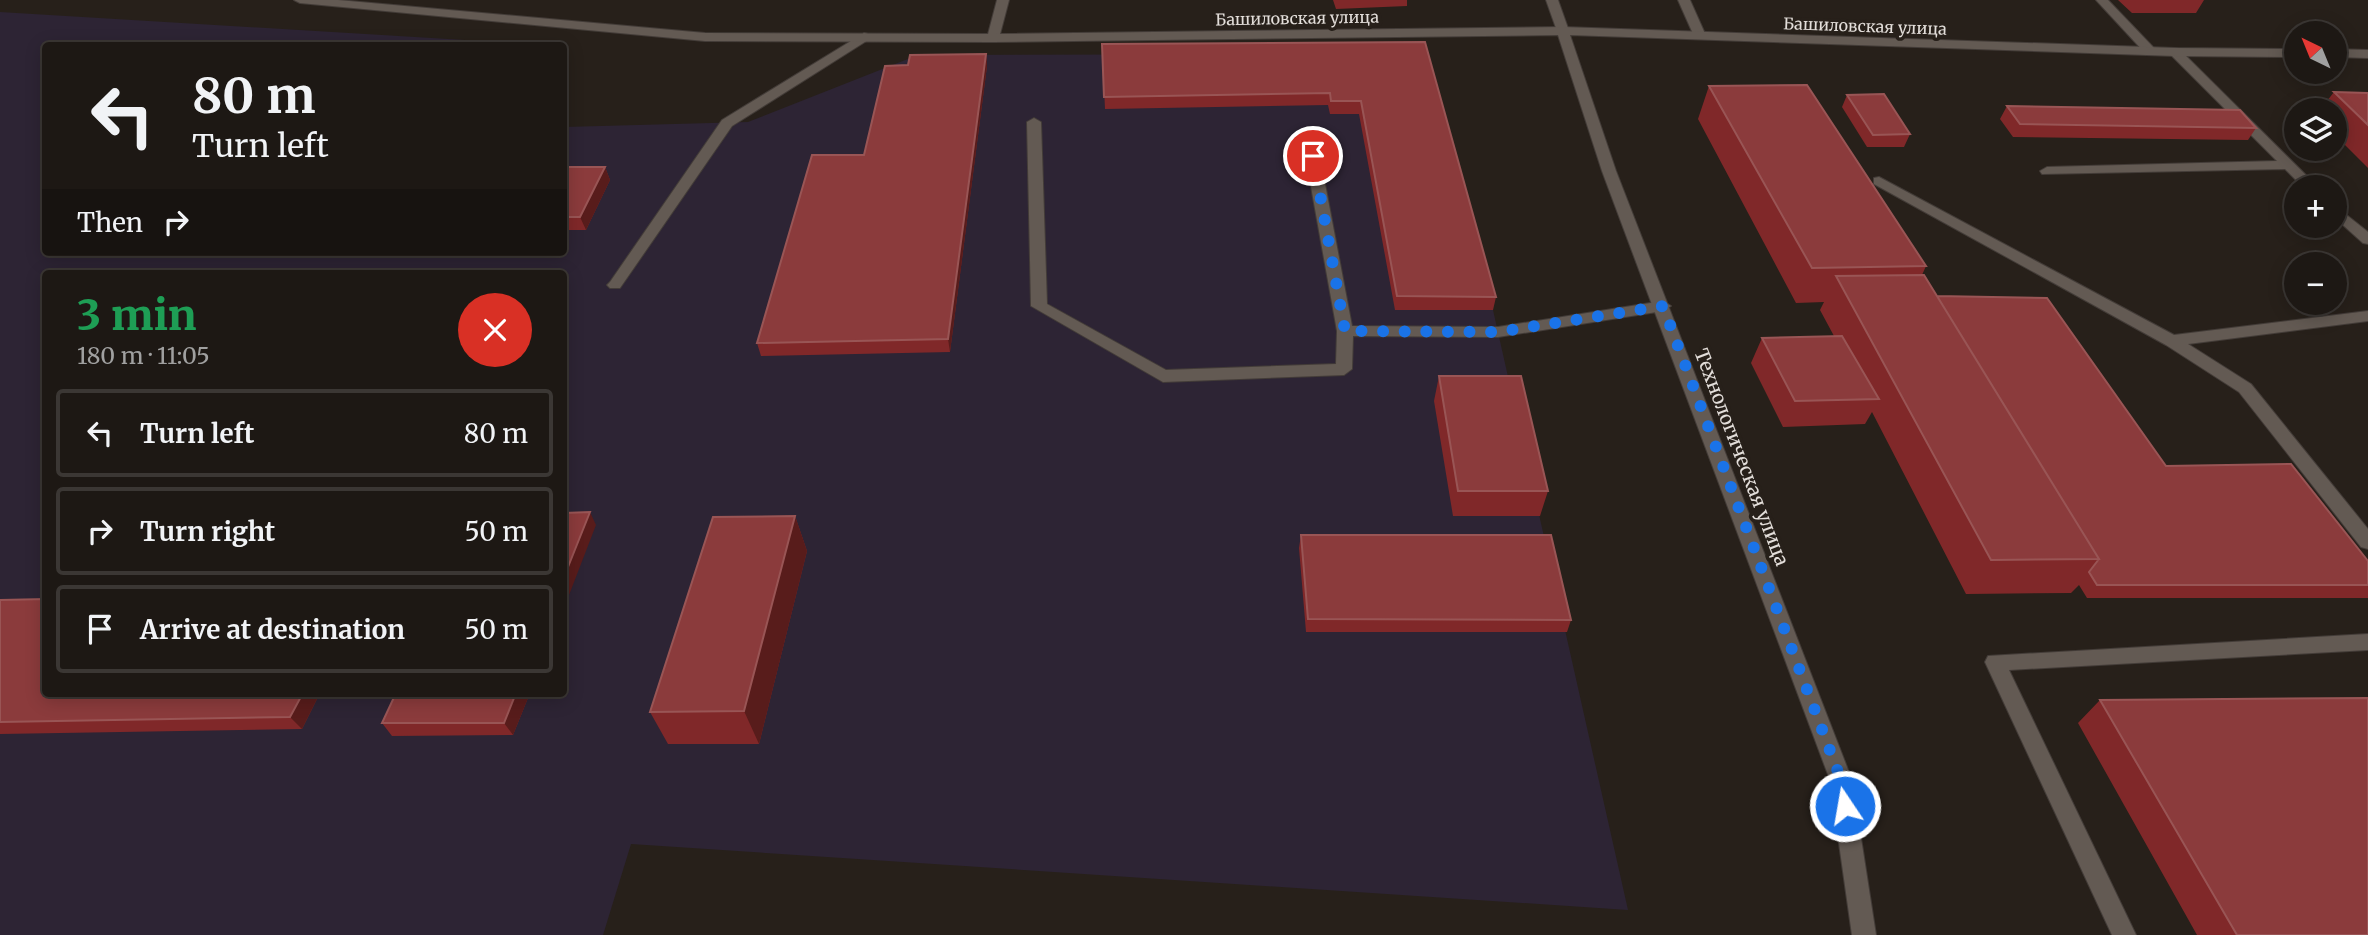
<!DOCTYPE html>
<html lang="en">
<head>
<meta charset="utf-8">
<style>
	body { margin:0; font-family:Merriweather,serif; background:#2a2522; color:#f1f3f6; height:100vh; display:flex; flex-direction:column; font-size:26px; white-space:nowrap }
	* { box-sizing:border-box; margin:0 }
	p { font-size:23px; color:#a0a0a0 }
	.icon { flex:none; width:38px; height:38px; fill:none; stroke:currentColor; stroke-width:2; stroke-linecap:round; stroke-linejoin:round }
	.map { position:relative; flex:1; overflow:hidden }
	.side { position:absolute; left:42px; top:270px; width:525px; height:427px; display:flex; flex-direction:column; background:#1d1814; border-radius:7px; box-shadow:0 4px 18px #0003,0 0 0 2px #3b3734 }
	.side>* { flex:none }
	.hud { position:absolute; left:42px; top:42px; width:525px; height:214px; border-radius:7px; box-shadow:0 4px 18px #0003,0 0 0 2px #3b3734; background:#1d1814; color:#f1f3f6; overflow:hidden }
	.needle { width:46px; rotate:317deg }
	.tools { position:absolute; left:2284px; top:21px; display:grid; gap:14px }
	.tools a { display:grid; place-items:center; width:63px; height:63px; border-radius:50%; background:#1d1814; box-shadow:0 4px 18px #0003,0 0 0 2px #3b3734; font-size:35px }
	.pin { position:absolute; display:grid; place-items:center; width:60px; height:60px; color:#fff; margin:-30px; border:4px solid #fff; border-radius:50%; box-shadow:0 2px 7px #0007 }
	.me { position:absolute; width:77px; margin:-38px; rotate:348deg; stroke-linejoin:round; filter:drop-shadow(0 0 5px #0008) }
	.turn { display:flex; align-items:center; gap:24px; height:147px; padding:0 35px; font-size:32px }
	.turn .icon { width:91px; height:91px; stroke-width:2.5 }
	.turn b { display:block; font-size:49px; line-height:60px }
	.then { display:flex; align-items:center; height:66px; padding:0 35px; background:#0003; gap:14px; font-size:26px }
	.round { display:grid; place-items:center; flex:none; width:74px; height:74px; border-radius:37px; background:#2a2522 }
	.headline { display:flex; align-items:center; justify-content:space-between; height:119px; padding:0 35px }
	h1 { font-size:42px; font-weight:800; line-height:52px; color:#1e9e55 }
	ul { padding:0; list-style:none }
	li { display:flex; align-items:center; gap:21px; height:88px; margin:0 14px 10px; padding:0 21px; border:4px solid #3b3734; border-radius:7px }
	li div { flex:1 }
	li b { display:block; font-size:26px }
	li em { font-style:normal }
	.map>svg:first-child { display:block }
	.industrial { fill:#2d2434; fill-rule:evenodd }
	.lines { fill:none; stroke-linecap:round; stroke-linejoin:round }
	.lane-casing { stroke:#433c38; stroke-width:2 }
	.street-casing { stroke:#433c38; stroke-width:2 }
	.lane { fill:#635a53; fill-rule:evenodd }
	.street { fill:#635a53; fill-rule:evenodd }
	.wall { fill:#802829 }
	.shaded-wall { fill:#581c1b }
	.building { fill:#8b3b3c; stroke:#955; stroke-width:2 }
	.route { stroke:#1a73e8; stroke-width:12; stroke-dasharray:0 21.6 }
	.labels { text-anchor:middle; stroke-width:7; stroke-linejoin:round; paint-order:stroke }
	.far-street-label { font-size:16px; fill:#e3deda; stroke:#27201a }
	.street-label { font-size:19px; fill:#e3deda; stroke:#27201a }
</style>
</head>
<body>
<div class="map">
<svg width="2368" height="935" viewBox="0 0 2368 935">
	<rect width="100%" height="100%" fill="#27201a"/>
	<path class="industrial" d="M 0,12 L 530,44 L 46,46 L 46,252 L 564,252 L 564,127 L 748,122 L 918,55 L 1423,54 L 1493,310 L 1628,910 L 631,844 L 603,935 L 0,935 ZM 46,273 L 564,273 L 564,693 L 46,693 Z"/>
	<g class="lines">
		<g class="lane-casing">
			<path id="lane" d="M 997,0 L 1009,0 L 999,38 L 993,42 L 987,38 Z
				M 1546,0 L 1558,0 L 1569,31 L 1567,34 L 1557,31 Z
				M 1678,0 L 1690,0 L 1706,36 L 1704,39 L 1694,36 Z
				M 2096,0 L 2108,0 L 2154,48 L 2154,54 L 2146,54 Z
				M 864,33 L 868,34 L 868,40 L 732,126 L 620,288 L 610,288 L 607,285 L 610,282 L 722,120 Z
				M 2175,48 L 2179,49 L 2318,187 L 2303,187 L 2285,169 L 2042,174 L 2040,171 L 2047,167 L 2277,161 L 2171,55 L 2169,52 Z
				M 1034,118 L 1041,122 L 1047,304 L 1166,370 L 1336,364 L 1337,331 L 1301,131 L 1308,127 L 1315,131 L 1352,326 L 1498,327 L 1663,301 L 1671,306 L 1663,311 L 1498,337 L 1353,336 L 1352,369 L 1344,375 L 1163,382 L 1031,306 L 1027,122 Z
				M 1879,177 L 2174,335 L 2368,311 L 2368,321 L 2188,344 L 2251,384 L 2368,529 L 2368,549 L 2361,547 L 2239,392 L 2166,345 L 1874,184 L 1874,178 Z
				M 2334,205 L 2368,232 L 2368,244 L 2363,243 L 2334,217 Z
				M 2368,634 L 2368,650 L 2009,670 L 2136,935 L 2112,935 L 1985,662 L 1988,656 Z"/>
		</g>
		<g class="street-casing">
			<path id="street" d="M 294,0 L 338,0 L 705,33 L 993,34 L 1563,27 L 2175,48 L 2296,49 L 2296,57 L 2175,56 L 1570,35 L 1616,171 L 1852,780 L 1876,935 L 1852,935 L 1830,780 L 1602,171 L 1558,35 L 993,42 L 705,41 L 300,3 Z
				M 2334,49 L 2368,50 L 2368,58 L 2334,57 Z"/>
		</g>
		<use href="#lane" class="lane"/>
		<use href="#street" class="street"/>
	</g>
	<path class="wall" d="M 1333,0 L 1407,0 L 1407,6 L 1336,9 Z
		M 2118,0 L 2204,0 L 2196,13 L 2132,13 Z
		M 1425,42 L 1496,297 L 1493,310 L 1395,310 L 1359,114 L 1330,114 L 1328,105 L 1105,109 L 1102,44 Z
		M 986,54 L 987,66 L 950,352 L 761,356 L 757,343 L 864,155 L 908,65 Z
		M 1709,86 L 1926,266 L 1922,275 L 1937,296 L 2166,466 L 2368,561 L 2368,598 L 2087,598 L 2079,585 L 2071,593 L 1966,594 L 1872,412 L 1865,424 L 1783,427 L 1751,363 L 1762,338 L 1834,336 L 1820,310 L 1824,302 L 1796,303 L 1698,119 Z
		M 2334,92 L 2368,93 L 2368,168 L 2334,134 L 2334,110 L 2320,110 Z
		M 1847,95 L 1910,134 L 1904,147 L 1867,147 L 1842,107 Z
		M 2007,106 L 2256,128 L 2248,140 L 2013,137 L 2000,119 Z
		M 564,167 L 605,167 L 610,180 L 586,230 L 564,230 Z
		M 1439,376 L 1548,491 L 1540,516 L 1453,516 L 1434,401 Z
		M 795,516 L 807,551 L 759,744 L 668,744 L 650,712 Z
		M 1301,535 L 1571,620 L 1567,632 L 1306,632 L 1299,548 Z
		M 0,600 L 320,693 L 302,729 L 0,734 Z
		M 396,693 L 530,693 L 513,735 L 392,736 L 382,723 Z
		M 2100,700 L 2368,935 L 2197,935 L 2078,723 Z"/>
	<path class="shaded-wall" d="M 986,54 L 987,66 L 950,352 L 948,339 Z
		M 605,167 L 610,180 L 586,230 L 580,217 Z
		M 590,512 L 596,525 L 564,608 L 564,577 Z
		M 795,516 L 807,551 L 759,744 L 744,711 Z
		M 303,693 L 320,693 L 302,729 L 290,717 Z
		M 516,693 L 530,693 L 513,735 L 504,723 Z"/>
	<path class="building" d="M 1425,42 L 1496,297 L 1397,296 L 1361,101 L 1331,101 L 1330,93 L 1104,97 L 1102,44 Z
		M 986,54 L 948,339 L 757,343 L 812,155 L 864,155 L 885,66 L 908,65 L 910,55 Z
		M 1807,85 L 1926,266 L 1812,268 L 1709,86 Z
		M 2334,92 L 2368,93 L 2368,125 Z
		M 1884,94 L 1910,134 L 1873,135 L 1847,95 Z
		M 2007,106 L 2240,110 L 2256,128 L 2020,124 Z
		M 564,167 L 605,167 L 580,217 L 564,217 Z
		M 1924,275 L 2099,559 L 1991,560 L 1836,276 Z
		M 1937,296 L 2047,298 L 2166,466 L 2291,464 L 2368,561 L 2368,585 L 2097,585 L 2089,572 L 2099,559 Z
		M 1842,336 L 1879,399 L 1795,401 L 1762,338 Z
		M 1439,376 L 1521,376 L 1548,491 L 1458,491 Z
		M 590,512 L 564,577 L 564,513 Z
		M 795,516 L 744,711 L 650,712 L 713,517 Z
		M 1301,535 L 1551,535 L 1571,620 L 1308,619 Z
		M 46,599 L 46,693 L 303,693 L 290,717 L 0,722 L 0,600 Z
		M 396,693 L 516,693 L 504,723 L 382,723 Z
		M 2368,698 L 2368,935 L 2237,935 L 2100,700 Z"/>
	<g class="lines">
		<path class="route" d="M 1313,156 L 1345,331 L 1498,332 L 1663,306 L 1841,780 L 1845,806"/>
	</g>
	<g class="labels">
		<g class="far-street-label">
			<text transform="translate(1297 18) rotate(-1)" y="6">Башиловская улица</text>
			<text transform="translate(1865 26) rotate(2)" y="6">Башиловская улица</text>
		</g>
		<g class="street-label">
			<text transform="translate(1742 457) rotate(69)" y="7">Технологическая улица</text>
		</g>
	</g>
</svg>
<div class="tools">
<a><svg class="needle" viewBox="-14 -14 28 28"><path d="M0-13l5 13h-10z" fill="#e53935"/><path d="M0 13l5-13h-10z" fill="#a0a0a0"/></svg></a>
<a><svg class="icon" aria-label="layers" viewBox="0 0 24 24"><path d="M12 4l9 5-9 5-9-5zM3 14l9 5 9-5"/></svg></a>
<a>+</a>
<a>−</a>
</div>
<div class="pin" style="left:1313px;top:156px;background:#d93025"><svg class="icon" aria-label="arrive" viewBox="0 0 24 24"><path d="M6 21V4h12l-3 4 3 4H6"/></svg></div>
<svg class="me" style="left:1845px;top:806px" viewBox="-20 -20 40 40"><circle r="17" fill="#1a73e8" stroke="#fff" stroke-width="3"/><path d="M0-11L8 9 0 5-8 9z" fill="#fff"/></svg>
<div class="hud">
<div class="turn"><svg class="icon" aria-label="left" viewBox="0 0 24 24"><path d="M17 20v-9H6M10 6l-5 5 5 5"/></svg><div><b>80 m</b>Turn left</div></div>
<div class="then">Then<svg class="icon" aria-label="right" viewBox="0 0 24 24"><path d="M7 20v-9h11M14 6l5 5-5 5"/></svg></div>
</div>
<section class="side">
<div class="headline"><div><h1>3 min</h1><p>180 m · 11:05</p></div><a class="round" style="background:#d93025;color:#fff"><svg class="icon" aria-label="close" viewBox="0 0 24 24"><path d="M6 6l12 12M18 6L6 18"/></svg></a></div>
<ul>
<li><svg class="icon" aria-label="left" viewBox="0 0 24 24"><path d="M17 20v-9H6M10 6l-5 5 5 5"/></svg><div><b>Turn left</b></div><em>80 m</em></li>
<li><svg class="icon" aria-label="right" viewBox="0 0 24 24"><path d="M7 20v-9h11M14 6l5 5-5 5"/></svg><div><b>Turn right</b></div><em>50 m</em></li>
<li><svg class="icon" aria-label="arrive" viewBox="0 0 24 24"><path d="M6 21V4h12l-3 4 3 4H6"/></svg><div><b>Arrive at destination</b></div><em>50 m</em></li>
</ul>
</section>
</div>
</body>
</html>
